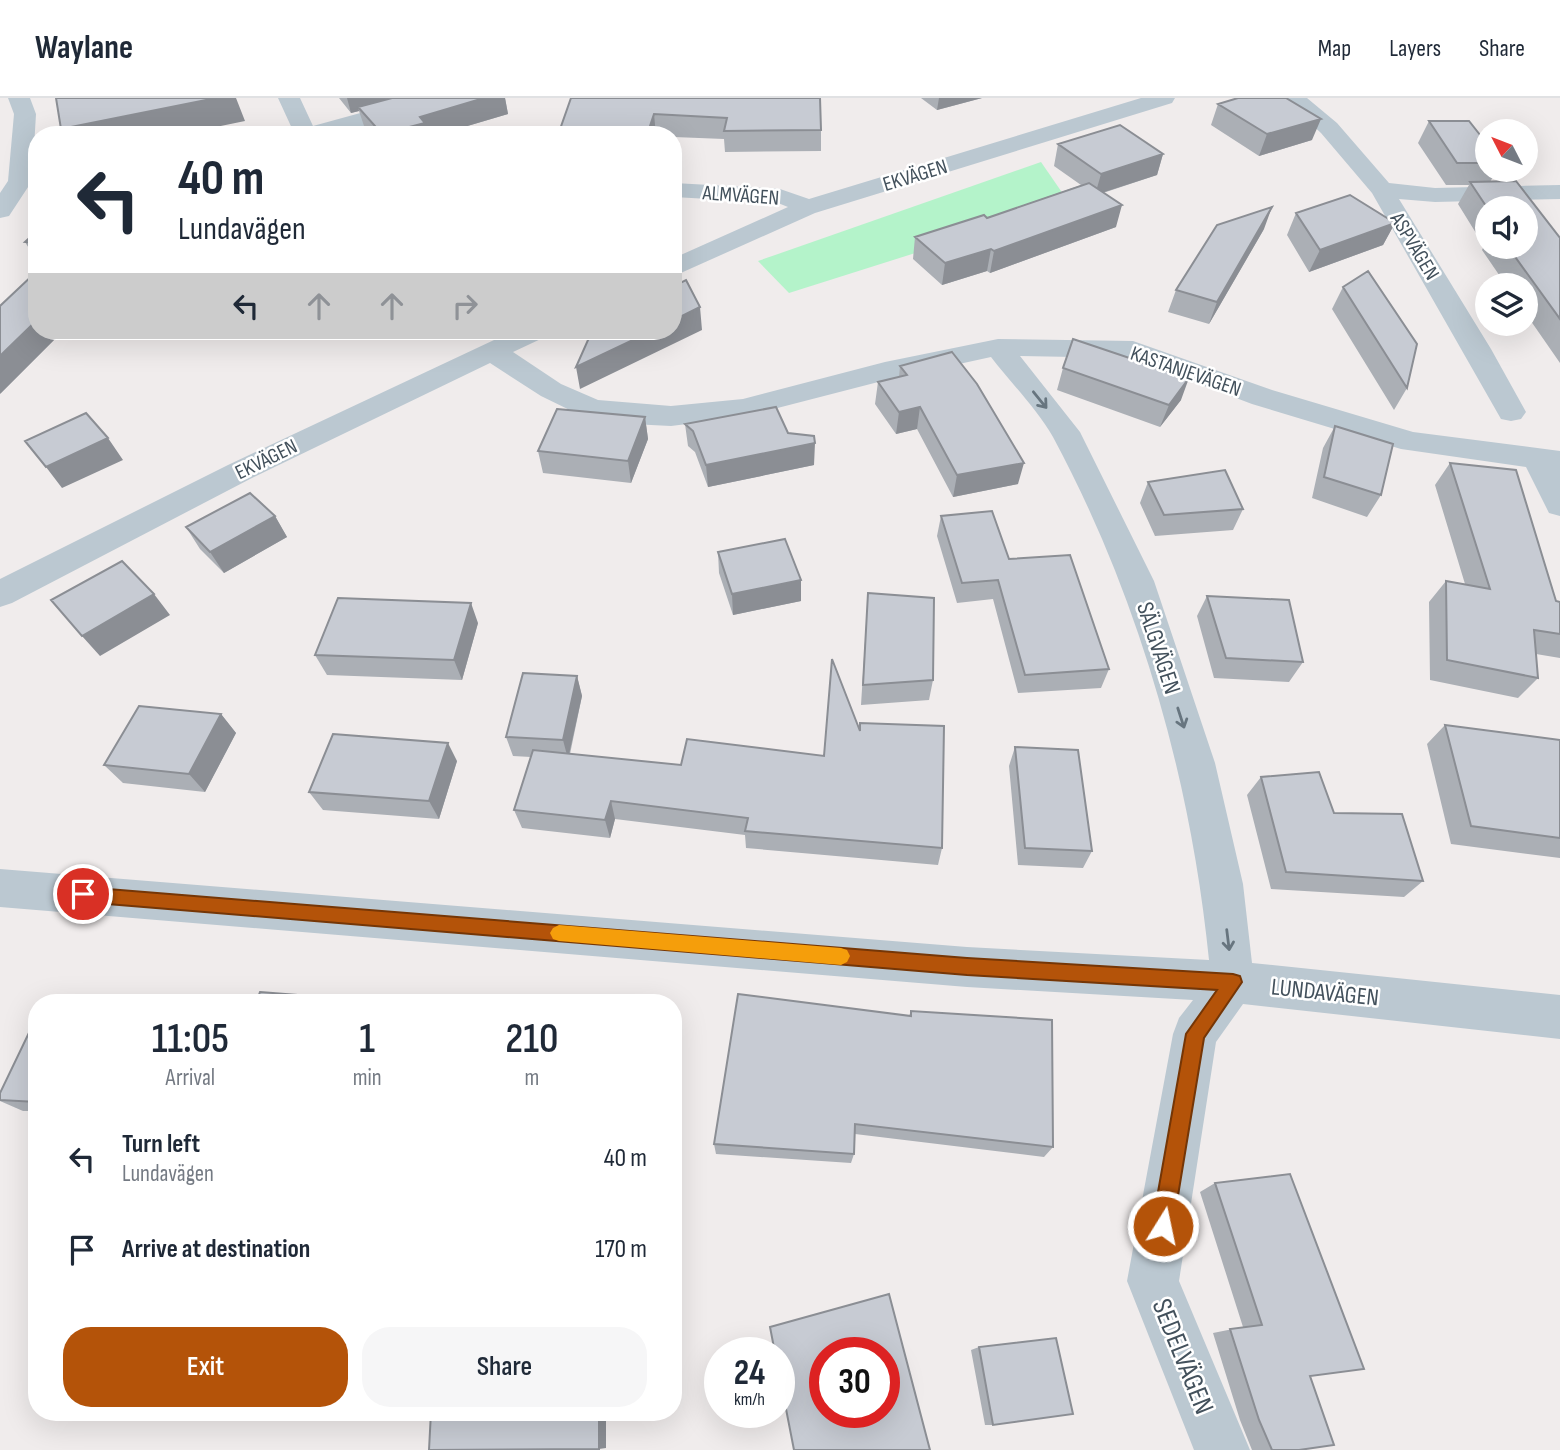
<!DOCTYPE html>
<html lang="en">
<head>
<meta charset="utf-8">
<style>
	body { margin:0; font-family:"Sofia Sans Condensed",sans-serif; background:#f6f6f7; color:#1f2937; height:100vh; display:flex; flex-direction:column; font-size:26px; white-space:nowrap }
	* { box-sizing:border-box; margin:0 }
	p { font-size:23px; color:#747a83 }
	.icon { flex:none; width:38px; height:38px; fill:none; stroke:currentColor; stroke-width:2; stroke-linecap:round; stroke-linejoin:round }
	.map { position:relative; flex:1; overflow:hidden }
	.side { position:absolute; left:28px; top:896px; width:654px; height:427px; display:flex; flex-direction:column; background:#fff; border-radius:28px; box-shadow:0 7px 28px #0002 }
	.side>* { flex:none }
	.top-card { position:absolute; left:28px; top:28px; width:654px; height:214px; border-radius:28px; box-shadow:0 7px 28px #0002; background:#fff; color:#1f2937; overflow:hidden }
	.needle { width:46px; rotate:312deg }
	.controls { position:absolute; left:1475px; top:21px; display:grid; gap:14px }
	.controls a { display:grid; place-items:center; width:63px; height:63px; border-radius:50%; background:#fff; box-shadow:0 7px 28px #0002; font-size:35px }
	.speed { position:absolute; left:704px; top:1239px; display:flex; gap:14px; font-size:35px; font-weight:700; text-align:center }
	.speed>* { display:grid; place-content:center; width:91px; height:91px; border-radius:50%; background:#fff; box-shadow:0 7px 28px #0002; line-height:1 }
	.speed small { font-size:18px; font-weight:400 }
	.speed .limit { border:10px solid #d22; background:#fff; color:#111 }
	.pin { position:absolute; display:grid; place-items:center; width:60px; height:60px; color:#fff; margin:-30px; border:4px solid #fff; border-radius:50%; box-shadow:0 2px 7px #0007 }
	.me { position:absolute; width:77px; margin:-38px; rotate:10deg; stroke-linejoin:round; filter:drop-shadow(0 0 5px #0008) }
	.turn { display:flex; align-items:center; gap:24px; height:147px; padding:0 35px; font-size:32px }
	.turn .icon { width:91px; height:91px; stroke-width:2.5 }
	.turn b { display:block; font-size:49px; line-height:60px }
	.lanes { display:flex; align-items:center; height:66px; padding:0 35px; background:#0003; justify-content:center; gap:35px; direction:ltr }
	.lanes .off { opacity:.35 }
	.eta { display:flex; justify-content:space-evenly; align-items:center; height:119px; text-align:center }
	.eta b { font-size:42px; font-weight:600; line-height:49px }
	.cta { display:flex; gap:14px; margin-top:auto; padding:14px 35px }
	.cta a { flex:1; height:80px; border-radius:28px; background:#b45309; color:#fff; font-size:28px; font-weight:600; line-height:80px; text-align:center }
	.cta a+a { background:#f6f6f7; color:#1f2937 }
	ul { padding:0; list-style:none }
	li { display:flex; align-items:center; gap:21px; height:91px; padding:0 35px }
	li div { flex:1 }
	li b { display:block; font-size:26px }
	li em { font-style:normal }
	header { display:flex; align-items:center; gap:42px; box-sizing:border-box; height:98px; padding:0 35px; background:#fff; border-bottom:2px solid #e0e1e3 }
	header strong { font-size:33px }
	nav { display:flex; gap:38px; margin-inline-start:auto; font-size:24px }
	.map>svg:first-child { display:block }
	.green { fill:#b4f3ca }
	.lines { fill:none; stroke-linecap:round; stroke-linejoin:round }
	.minor { fill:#bbc8d1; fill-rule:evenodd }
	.wall { fill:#abafb5; fill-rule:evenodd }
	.shaded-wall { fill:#8b8e94 }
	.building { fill:#c7cbd3; stroke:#8b8e94; stroke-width:2; fill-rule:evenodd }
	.oneway { stroke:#67757f }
	.route { fill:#b45309; stroke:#753606; stroke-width:2 }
	.slow { fill:#f59e0b }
	.labels { text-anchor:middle; stroke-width:5; stroke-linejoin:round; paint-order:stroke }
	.far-street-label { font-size:21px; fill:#43515c; stroke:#fff }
	.street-label { font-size:24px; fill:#43515c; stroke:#fff }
	.near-street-label { font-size:28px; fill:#43515c; stroke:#fff }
</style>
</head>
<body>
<header>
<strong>Waylane</strong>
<nav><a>Map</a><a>Layers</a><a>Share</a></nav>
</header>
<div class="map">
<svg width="1560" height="1352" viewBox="0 0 1560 1352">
	<rect width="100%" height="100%" fill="#f0ecec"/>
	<path class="green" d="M 1041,64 L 1070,106 L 789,195 L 758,163 Z"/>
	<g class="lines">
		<path class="minor" d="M 8,0 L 30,0 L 36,16 L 32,83 L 9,118 L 0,120 L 0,95 L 8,83 L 14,16 Z
			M 278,0 L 300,0 L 313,28 L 415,0 L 450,0 L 447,5 L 332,37 L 295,37 Z
			M 1141,0 L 1175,0 L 1172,5 L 815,115 L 674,178 L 674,160 L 788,109 L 778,105 L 674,99 L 674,85 L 780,91 L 809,101 Z
			M 1283,0 L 1307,0 L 1337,25 L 1389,85 L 1435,90 L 1560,87 L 1560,101 L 1435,104 L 1399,101 L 1491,251 L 1526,314 L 1521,321 L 1511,323 L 1501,321 L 1372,95 L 1321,35 Z
			M 513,233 L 549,233 L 545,239 L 513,254 L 561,286 L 598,302 L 671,308 L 743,301 L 885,264 L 998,241 L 1133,243 L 1272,292 L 1413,334 L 1560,353 L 1560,418 L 1549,415 L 1526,369 L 1401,351 L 1252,306 L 1130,260 L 1020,258 L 1080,334 L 1154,483 L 1215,665 L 1243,786 L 1252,865 L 1560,897 L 1560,941 L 1243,906 L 1216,944 L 1179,1183 L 1250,1352 L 1194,1352 L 1127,1183 L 1173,936 L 1179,920 L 1193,902 L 967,889 L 0,809 L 0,771 L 967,849 L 1209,862 C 1191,682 1139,499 1053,339 C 1037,311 1011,285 991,259 L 886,282 L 743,319 L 671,328 L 631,326 L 582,318 L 541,298 L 490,265 L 250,381 L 12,505 L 0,509 L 0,481 L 228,367 Z"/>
	</g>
	<path class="wall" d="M 339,0 L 505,0 L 508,16 L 437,37 L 370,37 L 365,31 L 359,13 L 351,15 Z
		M 571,0 L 821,32 L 821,53 L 725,54 L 724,41 L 674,39 L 674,37 L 558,37 Z
		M 921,0 L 982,0 L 937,12 Z
		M 1218,6 L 1312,42 L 1259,58 L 1211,27 Z
		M 1429,23 L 1488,47 L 1488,72 L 1497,72 L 1490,84 L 1560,140 L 1560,265 L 1526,216 L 1526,187 L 1506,187 L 1482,152 L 1484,148 L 1458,106 L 1469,87 L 1446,87 L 1418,45 ZM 1488,110 L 1526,149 L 1488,149 Z
		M 1058,46 L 1163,56 L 1157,77 L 1103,95 L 1116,129 L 990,175 L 987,173 L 942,187 L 913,161 L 915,139 L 987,120 L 1081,87 L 1054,68 Z
		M 1296,115 L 1395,125 L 1383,147 L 1309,174 L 1287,137 Z
		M 1264,131 L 1209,226 L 1168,214 L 1176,192 Z
		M 37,133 L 37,163 L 25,144 Z
		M 1343,189 L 1407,290 L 1394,312 L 1332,211 Z
		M 37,233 L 67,233 L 58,242 L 54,242 L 0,296 Z
		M 900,268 L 1018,386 L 953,399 L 917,331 L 896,336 L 875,306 L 878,284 L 899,279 Z
		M 1063,270 L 1181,302 L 1160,329 L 1057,292 Z
		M 645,319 L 648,341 L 631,385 L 543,375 L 538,353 Z
		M 685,326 L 788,335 L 814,367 L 708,389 L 695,354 L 688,348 Z
		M 1335,328 L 1381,397 L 1367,419 L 1312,400 L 1323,350 Z
		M 1450,365 L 1556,503 L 1560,504 L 1560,560 L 1536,556 L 1538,580 L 1518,600 L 1430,582 L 1429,504 L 1446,483 L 1465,486 L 1435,387 Z
		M 1148,384 L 1243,411 L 1233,432 L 1155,438 L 1140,405 Z
		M 275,418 L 287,439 L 224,475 L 200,451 L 186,429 Z
		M 941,418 L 1009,461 L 1109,571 L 1101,590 L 1018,595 L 993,501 L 957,505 L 937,438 Z
		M 718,454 L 801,503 L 733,517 L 719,475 Z
		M 868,495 L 933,582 L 929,602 L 861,607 Z
		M 1207,498 L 1303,564 L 1289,584 L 1214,580 L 1197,518 Z
		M 478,525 L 462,582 L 327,577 L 315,557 Z
		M 577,578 L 582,598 L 570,656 L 681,667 L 824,658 L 860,632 L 942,750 L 938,767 L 746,750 L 745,737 L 615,721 L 610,740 L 522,730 L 514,712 L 531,659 L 513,658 L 506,639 Z
		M 221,616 L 236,635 L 205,694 L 123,685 L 104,667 Z
		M 1445,627 L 1560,642 L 1560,760 L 1451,746 L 1427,646 Z
		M 1015,649 L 1092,753 L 1083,770 L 1018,767 L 1009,668 Z
		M 457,663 L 439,721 L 323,712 L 309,694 Z
		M 1261,679 L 1423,783 L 1404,799 L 1271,791 L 1247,697 Z
		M 911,913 L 1053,1049 L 1044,1059 L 855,1036 L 854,1056 L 851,1065 L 716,1056 L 714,1046 L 909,918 Z
		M 37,918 L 37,1013 L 23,1013 L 0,1003 L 0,995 Z
		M 1215,1085 L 1310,1278 L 1299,1352 L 1252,1352 L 1240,1322 L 1213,1235 L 1243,1229 L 1200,1094 Z
		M 979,1249 L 993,1327 L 985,1327 L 971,1252 Z"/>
	<path class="shaded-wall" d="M 216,0 L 236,0 L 245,23 L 177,37 L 64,37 L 61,31 Z
		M 347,0 L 405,0 L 358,9 L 359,13 L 351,15 Z
		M 484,0 L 505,0 L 508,16 L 437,37 L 382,36 L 420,19 Z
		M 939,0 L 982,0 L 937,12 Z
		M 654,16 L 656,37 L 647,37 Z
		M 1321,21 L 1312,42 L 1259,58 L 1267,36 Z
		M 1163,56 L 1157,77 L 1095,97 L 1101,76 Z
		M 1122,107 L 1116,129 L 990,175 L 994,153 Z
		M 1272,109 L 1264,131 L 1209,226 L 1217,204 Z
		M 1395,125 L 1383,147 L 1309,174 L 1320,152 Z
		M 991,151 L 987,173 L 942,187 L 945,165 Z
		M 700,209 L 702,232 L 580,291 L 576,269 L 652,233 L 674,233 L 674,222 Z
		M 37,222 L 37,233 L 48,233 L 54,242 L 0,296 L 0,258 Z
		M 52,233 L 67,233 L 58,242 Z
		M 1189,280 L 1181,302 L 1160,329 L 1169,307 Z
		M 920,309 L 917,331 L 896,336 L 899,314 Z
		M 645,319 L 648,341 L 631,385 L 628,363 Z
		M 108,340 L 123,362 L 62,390 L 46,369 Z
		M 815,345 L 814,367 L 708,389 L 706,367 Z
		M 1024,365 L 1018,386 L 953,399 L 957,377 Z
		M 275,418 L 287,439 L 224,475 L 210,454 Z
		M 801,482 L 801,503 L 733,517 L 732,496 Z
		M 154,496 L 170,517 L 100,558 L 82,538 Z
		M 471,505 L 478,525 L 462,582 L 454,562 Z
		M 577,578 L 582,598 L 568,661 L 563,642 Z
		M 221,616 L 236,635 L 205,694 L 189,676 Z
		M 448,645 L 457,663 L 439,721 L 429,703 Z
		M 611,703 L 615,721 L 610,740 L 605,722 Z
		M 599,1314 L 606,1314 L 606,1350 L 599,1351 Z"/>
	<path class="building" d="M 56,0 L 216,0 L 61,31 Z
		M 392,0 L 484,0 L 420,19 L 425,25 L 382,36 L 358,9 Z
		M 571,0 L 820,0 L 821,32 L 724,33 L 727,20 L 654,16 L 647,37 L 558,37 Z
		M 1238,0 L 1286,0 L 1321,21 L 1267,36 L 1218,6 Z
		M 1429,23 L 1469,23 L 1488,47 L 1488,65 L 1457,65 Z
		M 1120,27 L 1163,56 L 1101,76 L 1058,46 Z
		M 1516,83 L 1560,140 L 1560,221 L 1508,149 L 1526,149 L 1526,110 L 1488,111 L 1470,84 Z
		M 1089,85 L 1122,107 L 994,153 L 991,151 L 945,165 L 915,139 L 984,117 L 987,120 Z
		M 1350,97 L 1395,125 L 1320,152 L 1296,115 Z
		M 1272,109 L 1217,204 L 1176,192 L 1217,127 Z
		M 37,133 L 37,145 L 25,144 Z
		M 37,173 L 37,222 L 0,258 L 0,208 Z
		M 1368,173 L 1417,246 L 1407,290 L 1343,189 Z
		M 686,182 L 700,209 L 674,222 L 674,188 Z
		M 592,233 L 652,233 L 576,269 Z
		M 1073,241 L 1189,280 L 1169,307 L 1063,270 Z
		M 952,254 L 977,286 L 1024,365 L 957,377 L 920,309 L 899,314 L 878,284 L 907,277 L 900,268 Z
		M 776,309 L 788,335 L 814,338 L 815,345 L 706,367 L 693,333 L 685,326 Z
		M 557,311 L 645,319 L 628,363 L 538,353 Z
		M 86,315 L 108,340 L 46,369 L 25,343 Z
		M 1335,328 L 1393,346 L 1381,397 L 1324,379 Z
		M 1450,365 L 1516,372 L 1556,503 L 1560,504 L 1560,536 L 1534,532 L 1538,580 L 1447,562 L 1446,483 L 1490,491 Z
		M 1225,372 L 1243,411 L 1164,417 L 1148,384 Z
		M 250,395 L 275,418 L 210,454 L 186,429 Z
		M 992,413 L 1009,461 L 1070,457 L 1109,571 L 1025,577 L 998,482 L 962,485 L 941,418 Z
		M 785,441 L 801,482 L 732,496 L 718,454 Z
		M 122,463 L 154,496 L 82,538 L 51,502 Z
		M 868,495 L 934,500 L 933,582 L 863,587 Z
		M 1207,498 L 1289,502 L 1303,564 L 1226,560 Z
		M 338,500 L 471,505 L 454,562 L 315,557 Z
		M 832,561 L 860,633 L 860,625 L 944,628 L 942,750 L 745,733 L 748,720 L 611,703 L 605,722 L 514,712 L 533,652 L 681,667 L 687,641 L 824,658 Z
		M 523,575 L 577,578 L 563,642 L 506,639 Z
		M 139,608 L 221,616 L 189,676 L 104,667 Z
		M 1445,627 L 1560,642 L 1560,740 L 1471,728 Z
		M 333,636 L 448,645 L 429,703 L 309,694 Z
		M 1015,649 L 1078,652 L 1092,753 L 1025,750 Z
		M 1319,674 L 1334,715 L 1402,716 L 1423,783 L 1286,774 L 1261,679 Z
		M 260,894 L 399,905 L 256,905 Z
		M 738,896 L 911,918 L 911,913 L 1052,922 L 1053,1049 L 855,1026 L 854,1056 L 714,1046 Z
		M 37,918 L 37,1004 L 0,1002 L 0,995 Z
		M 1290,1076 L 1364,1271 L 1310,1278 L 1334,1347 L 1299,1352 L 1272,1352 L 1259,1322 L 1230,1231 L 1262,1227 L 1215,1085 Z
		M 889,1196 L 930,1352 L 794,1352 L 779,1275 L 779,1255 L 775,1255 L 770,1229 ZM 824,1255 L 884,1255 L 884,1314 L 824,1314 Z
		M 1056,1240 L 1073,1316 L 993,1327 L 979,1249 Z
		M 431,1314 L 599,1314 L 599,1351 L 429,1352 Z"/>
	<defs><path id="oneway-shaft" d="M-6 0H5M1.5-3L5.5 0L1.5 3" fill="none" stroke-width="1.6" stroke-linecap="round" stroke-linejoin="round" transform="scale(1.75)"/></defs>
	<g class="oneway">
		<use href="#oneway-shaft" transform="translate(1040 302) rotate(51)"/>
		<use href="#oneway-shaft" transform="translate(1181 620) rotate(72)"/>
		<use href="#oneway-shaft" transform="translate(1228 842) rotate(83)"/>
	</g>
	<path class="route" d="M 83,789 L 967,860 L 1233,876 L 1240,878 L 1242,884 L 1204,940 L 1173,1128 L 1170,1135 L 1163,1138 L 1155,1135 L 1152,1128 L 1186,936 L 1217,892 L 967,877 L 83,804 L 77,802 L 74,796 L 77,791 Z"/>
	<path class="slow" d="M 559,827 L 841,850 L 847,852 L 850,858 L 847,864 L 841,867 L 559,843 L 553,841 L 550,835 L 553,830 Z"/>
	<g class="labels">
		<g class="far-street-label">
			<text transform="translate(915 77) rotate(-17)" y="7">EKVÄGEN</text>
			<text transform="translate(741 97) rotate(4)" y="7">ALMVÄGEN</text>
			<text transform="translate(1415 148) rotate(59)" y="7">ASPVÄGEN</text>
			<text transform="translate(1186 273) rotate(19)" y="7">KASTANJEVÄGEN</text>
			<text transform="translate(266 361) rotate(-26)" y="7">EKVÄGEN</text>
		</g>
		<g class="street-label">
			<text transform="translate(1159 550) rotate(72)" y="8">SÄLGVÄGEN</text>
			<text transform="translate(1325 894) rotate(6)" y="8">LUNDAVÄGEN</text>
		</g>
		<g class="near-street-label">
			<text transform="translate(1184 1258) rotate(68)" y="10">SEDELVÄGEN</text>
		</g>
	</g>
</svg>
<div class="controls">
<a><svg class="needle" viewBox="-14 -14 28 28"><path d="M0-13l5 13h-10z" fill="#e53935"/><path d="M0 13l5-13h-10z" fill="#747a83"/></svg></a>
<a><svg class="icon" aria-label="sound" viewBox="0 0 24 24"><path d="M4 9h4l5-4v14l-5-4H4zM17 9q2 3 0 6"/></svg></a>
<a><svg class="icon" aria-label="layers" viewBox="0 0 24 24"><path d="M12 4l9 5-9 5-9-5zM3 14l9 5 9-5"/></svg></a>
</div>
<div class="speed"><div>24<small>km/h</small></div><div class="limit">30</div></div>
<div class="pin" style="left:83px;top:796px;background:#d93025"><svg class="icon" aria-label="arrive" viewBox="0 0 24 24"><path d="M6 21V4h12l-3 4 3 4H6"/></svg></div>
<svg class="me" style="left:1163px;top:1128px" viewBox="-20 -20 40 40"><circle r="17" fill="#b45309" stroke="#fff" stroke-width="3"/><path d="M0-11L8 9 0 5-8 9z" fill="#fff"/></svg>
<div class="top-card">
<div class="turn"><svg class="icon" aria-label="left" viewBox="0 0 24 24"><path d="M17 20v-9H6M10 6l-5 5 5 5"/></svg><div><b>40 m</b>Lundavägen</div></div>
<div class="lanes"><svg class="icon" aria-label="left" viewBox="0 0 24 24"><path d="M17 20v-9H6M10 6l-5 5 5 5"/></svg><svg class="icon off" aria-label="ahead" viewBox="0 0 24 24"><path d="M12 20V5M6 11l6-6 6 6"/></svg><svg class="icon off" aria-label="ahead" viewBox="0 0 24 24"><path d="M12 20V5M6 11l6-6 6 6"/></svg><svg class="icon off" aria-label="right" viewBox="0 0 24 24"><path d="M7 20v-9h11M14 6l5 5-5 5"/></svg></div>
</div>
<section class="side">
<div class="eta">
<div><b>11:05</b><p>Arrival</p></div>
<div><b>1</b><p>min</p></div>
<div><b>210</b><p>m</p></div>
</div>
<ul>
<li><svg class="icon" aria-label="left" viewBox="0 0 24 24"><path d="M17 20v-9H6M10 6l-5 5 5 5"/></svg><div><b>Turn left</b><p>Lundavägen</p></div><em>40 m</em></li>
<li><svg class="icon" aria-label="arrive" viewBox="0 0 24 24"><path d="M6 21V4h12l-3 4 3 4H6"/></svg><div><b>Arrive at destination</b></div><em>170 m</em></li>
</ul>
<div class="cta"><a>Exit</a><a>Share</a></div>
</section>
</div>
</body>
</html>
